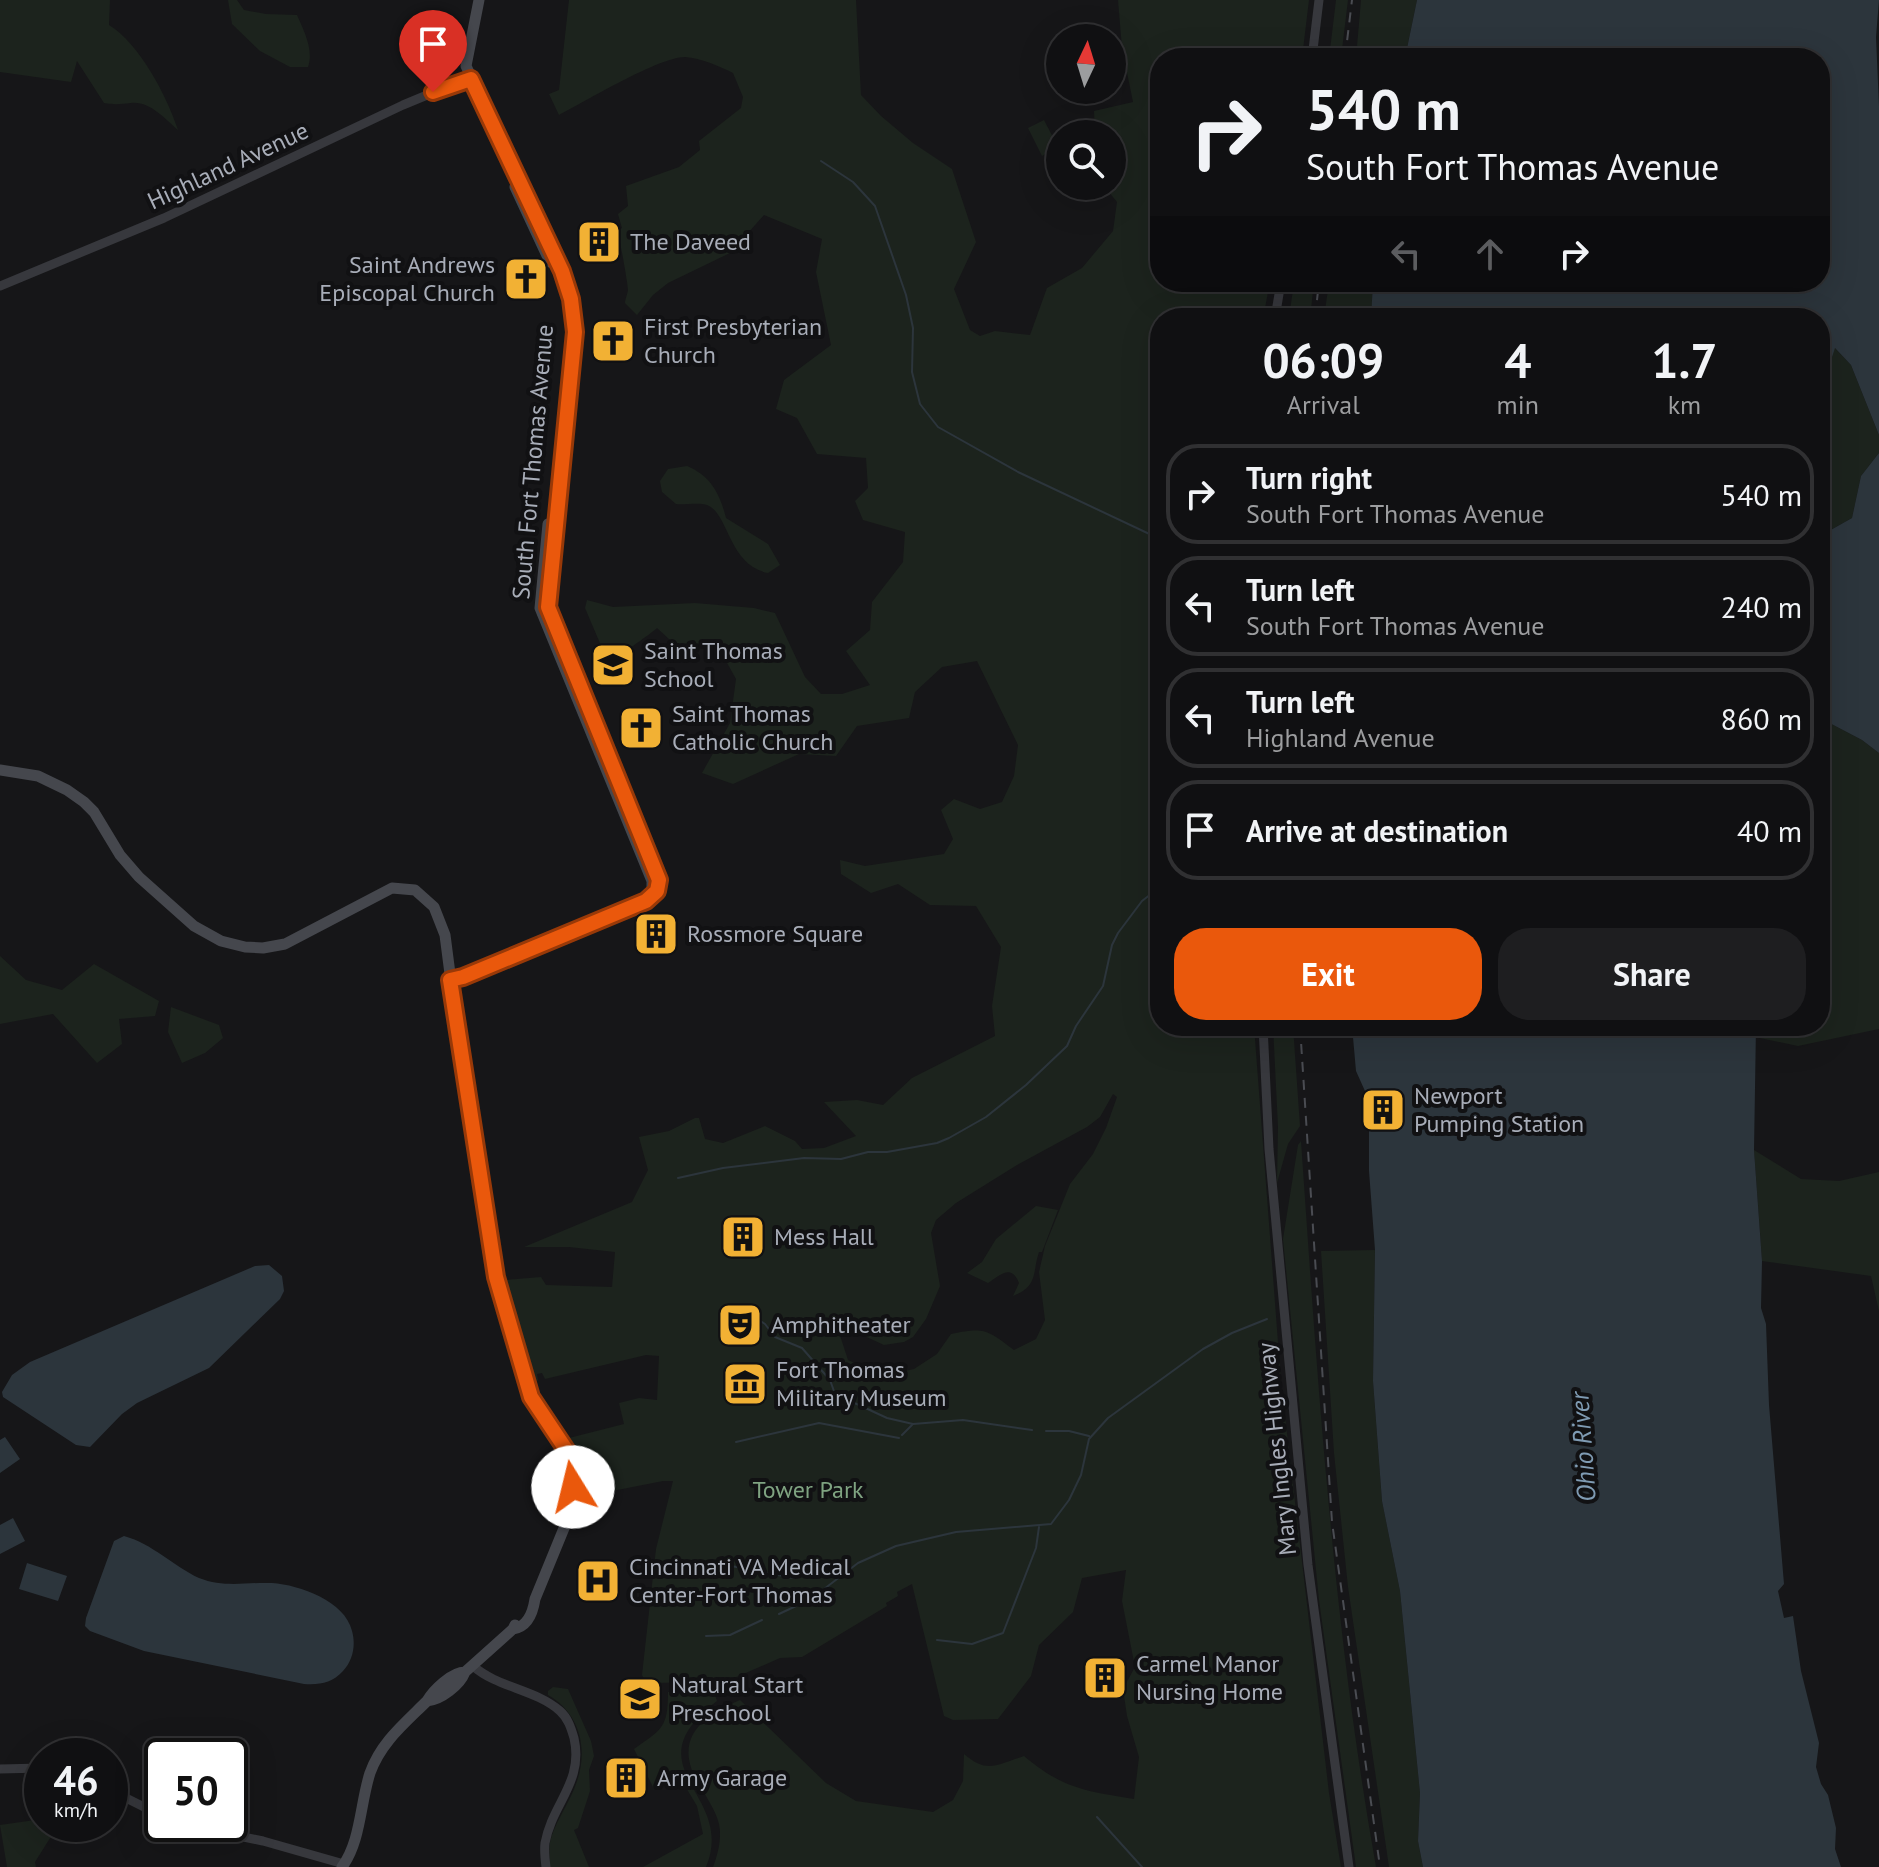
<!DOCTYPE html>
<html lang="en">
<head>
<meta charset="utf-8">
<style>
	body { margin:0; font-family:"PT Sans",sans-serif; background:#1e1e20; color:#f1f3f6; height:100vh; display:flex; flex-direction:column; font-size:30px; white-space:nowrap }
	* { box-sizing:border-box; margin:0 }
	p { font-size:26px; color:#9c9d9f }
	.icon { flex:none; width:44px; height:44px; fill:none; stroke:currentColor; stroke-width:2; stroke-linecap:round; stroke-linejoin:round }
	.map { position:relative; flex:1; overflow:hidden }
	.drawer { position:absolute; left:1150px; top:308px; width:680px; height:728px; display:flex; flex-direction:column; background:#101012; border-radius:32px; box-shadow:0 8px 32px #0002,0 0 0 2px #303032 }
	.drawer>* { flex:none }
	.banner { position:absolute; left:1150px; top:48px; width:680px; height:244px; border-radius:32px; box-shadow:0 8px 32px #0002,0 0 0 2px #303032; background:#101012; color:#f1f3f6; overflow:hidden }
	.needle { width:52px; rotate:4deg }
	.buttons { position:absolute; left:1046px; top:24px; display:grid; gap:16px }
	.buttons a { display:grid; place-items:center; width:80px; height:80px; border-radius:50%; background:#101012; box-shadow:0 8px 32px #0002,0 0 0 2px #303032; font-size:40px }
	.speed { position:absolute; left:24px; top:1738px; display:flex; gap:16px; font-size:40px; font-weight:700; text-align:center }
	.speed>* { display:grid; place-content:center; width:104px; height:104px; border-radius:50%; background:#101012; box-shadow:0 8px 32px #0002,0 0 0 2px #303032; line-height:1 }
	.speed small { font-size:20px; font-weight:400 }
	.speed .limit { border:4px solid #111; border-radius:12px; background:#fff; color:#111 }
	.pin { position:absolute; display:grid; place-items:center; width:68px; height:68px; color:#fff; margin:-82px -34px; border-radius:50% 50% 50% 0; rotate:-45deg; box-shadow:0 0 8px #0007 }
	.pin .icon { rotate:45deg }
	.me { position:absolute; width:88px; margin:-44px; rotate:351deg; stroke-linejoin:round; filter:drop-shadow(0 0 6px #0008) }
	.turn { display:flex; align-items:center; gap:28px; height:168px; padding:0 24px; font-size:36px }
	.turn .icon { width:104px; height:104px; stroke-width:2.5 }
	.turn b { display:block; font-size:56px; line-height:68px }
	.lanes { display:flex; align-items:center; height:76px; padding:0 24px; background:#0003; justify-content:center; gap:40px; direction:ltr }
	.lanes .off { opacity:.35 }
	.eta { display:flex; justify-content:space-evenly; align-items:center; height:136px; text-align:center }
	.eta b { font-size:48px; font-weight:800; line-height:56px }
	.button { display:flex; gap:16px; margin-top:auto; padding:16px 24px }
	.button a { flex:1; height:92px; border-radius:32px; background:#ea580c; color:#fff; font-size:32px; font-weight:800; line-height:92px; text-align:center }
	.button a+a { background:#1e1e20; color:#f1f3f6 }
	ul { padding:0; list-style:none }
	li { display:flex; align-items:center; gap:24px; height:100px; margin:0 16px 12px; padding:0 8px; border:4px solid #303032; border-radius:32px }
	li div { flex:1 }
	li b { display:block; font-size:30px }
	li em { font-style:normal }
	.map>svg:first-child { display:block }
	.green { fill:#1c231d; fill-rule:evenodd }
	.water { fill:#2c353c }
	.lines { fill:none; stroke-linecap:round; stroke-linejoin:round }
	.stream { stroke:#2c353c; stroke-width:2 }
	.tertiary { stroke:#37383d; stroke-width:9 }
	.secondary { stroke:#45474d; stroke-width:11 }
	.rail { stroke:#4a4c52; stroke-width:2; stroke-dasharray:10 8; stroke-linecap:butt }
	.route-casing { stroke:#983908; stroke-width:20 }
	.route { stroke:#ea580c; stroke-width:14 }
	.labels { text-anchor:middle; stroke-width:8; stroke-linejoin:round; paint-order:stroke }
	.street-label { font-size:24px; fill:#a8adb8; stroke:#111113 }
	.poi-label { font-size:24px; fill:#a8adb8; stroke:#111113; text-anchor:start }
	.park-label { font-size:24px; fill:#7fa381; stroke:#111113 }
	.water-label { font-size:26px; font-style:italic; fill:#7f9bb3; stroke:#111113 }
</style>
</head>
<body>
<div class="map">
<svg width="1879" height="1867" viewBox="0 0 1879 1867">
	<rect width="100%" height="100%" fill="#161618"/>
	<path class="green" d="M 0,0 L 110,0 L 109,25 C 139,43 167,96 178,130 C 165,119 150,101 131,103 C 121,104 115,105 104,103 L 77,61 L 71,82 L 0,72 Z
		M 228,0 L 237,0 L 244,10 L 266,14 L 297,15 C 304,31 314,50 308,67 L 290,67 L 260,51 L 232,24 Z
		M 569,0 L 856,0 L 861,95 L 881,116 L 913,143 L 952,169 L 976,242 L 954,289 L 970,330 L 980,336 L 995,331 L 1030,335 L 1047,288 L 1082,268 L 1113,231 L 1117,202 L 1104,186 L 1112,186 L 1112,134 L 1095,134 L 1094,111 L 1133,102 L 1122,48 L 1118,0 L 1309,0 L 1302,58 L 1160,58 L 1160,282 L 1270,282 L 1263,318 L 1160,318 L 1160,399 L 1149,413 L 1160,446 L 1160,1026 L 1254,1026 L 1281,1382 L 1329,1793 L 1341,1867 L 713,1867 C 718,1854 722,1838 719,1824 C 715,1808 704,1794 696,1779 C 674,1737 704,1715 740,1700 L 826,1783 L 856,1801 L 933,1812 L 953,1800 L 963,1781 L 964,1754 C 987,1774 997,1765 1024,1756 C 1063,1789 1086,1791 1134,1799 L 1139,1757 L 1127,1716 L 1123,1689 L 1135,1667 L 1122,1601 L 1126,1570 L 1082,1578 L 1073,1612 L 1039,1645 L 1031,1676 L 998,1719 L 953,1720 L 944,1716 L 912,1584 L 897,1592 L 898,1596 L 886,1603 L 887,1606 L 802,1657 L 780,1658 L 732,1679 L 718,1682 L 646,1683 L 642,1675 L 656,1549 L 673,1481 L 663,1481 L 582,1497 L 579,1461 L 569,1438 L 624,1424 L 619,1403 L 639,1398 L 657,1400 L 659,1356 L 646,1355 L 545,1379 L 542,1373 L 537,1374 L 538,1380 L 534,1383 L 506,1280 L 541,1277 L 546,1285 L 612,1287 L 615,1252 L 569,1247 L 524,1247 L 632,1202 L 648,1170 L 639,1137 L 669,1131 L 695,1118 L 699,1118 L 705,1139 L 723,1143 L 765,1126 L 795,1141 L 802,1149 L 824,1148 L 856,1136 L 824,1102 L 857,1100 L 883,1105 L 912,1078 L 995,1036 L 992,1006 L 1001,947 L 976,906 L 930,905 L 898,884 L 871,893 L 841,874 L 840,860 L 865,866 L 944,854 L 953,839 L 941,810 L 954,799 L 980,809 L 1002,802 L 1014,776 L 1018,745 L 977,661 L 942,667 L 915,692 L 909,718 L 857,726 L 836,756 L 799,754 L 733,784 L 702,773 L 730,723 L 736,679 L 716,643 L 681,650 L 657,628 C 653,632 626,651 624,652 L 622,648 L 605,655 L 585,608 L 587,600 L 613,607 L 695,603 L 754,608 L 775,613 L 805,677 L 821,694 L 842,694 L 870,685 L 846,651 L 870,630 L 872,602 L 903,562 L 905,532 L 863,520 L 855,501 L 868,488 L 866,458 L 817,454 L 797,418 L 776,409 L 784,380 L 831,345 L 816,272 L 822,239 L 764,215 L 730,253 L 668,283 L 653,295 L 637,315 L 625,303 C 625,300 628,292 628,290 C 628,284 619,234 617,231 L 622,228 L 618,214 L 628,206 L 626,186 L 679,167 L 700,150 L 699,141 L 741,108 L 743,97 L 733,73 C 719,66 701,58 685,57 C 659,57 586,101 559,115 L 549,94 L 559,90 ZM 1113,1094 L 1117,1097 L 1106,1128 L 1093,1154 L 1070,1184 L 1045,1246 L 1039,1272 L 1045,1320 L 1036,1339 L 1014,1350 C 987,1330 985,1327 951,1334 L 937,1354 L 914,1369 L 896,1373 L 877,1373 L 848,1360 L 836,1323 L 884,1345 L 904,1342 L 913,1337 L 926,1319 L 940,1286 L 931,1233 L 936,1220 L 956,1203 L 1017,1165 L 1087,1127 L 1100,1117 Z
		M 1336,0 L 1348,0 L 1341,58 L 1329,58 Z
		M 1361,0 L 1417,0 L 1405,58 L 1356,58 Z
		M 1044,120 L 1058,147 L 1042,156 L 1028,128 Z
		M 1294,282 L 1314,282 L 1310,318 L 1289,318 Z
		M 1329,282 L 1373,282 L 1371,318 L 1324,318 Z
		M 1834,347 L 1851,365 L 1879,435 L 1879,453 L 1861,476 L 1852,518 L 1820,536 L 1820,393 Z
		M 687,466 C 711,476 720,494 726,518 L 768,544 L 780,565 L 768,573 C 728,565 729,513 707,505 C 700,502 685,505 676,504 L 662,492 L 660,481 L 668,469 Z
		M 1820,718 L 1862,740 L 1879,753 L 1879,1029 L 1798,1046 L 1755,1037 L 1756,1026 L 1820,1026 Z
		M 0,956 L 26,980 L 62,990 L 94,964 L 159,1001 L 155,1016 L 119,1019 L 122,1044 L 97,1063 L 53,1014 L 0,1024 Z
		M 171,1007 L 219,1025 L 223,1038 L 205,1053 L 182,1063 L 168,1032 Z
		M 1273,1026 L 1293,1026 L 1300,1126 L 1288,1144 L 1277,1183 L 1278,1127 Z
		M 1301,1141 C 1318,1386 1333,1625 1376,1867 L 1356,1867 L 1319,1600 L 1283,1239 L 1298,1145 Z
		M 1754,1150 L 1801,1179 L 1839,1181 L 1879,1172 L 1879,1311 L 1871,1276 L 1762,1261 Z
		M 1036,1206 L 1058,1210 L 1042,1252 L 1039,1252 C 1032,1272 1039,1286 1013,1296 L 1019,1283 C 1011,1262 998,1277 988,1283 L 967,1273 L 982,1262 L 996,1239 Z
		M 1375,1250 L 1373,1381 L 1382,1501 L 1400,1591 L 1420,1793 L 1418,1841 L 1423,1867 L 1389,1867 L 1348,1587 L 1334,1453 L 1321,1251 Z
		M 553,1687 L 568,1689 L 591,1741 L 594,1756 L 589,1770 L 590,1791 L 578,1828 L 574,1830 L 589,1867 L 550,1867 C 550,1857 548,1845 552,1835 C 558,1818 570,1801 576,1784 C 589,1750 580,1713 548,1695 L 548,1691 Z
		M 706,1690 L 714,1692 L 717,1701 C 628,1769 737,1793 706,1867 L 643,1867 L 703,1834 L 697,1806 L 679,1776 L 654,1789 L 634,1749 C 662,1729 668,1728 668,1692 Z
		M 42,1819 L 42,1824 L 52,1824 L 52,1835 L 35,1862 L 36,1867 L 7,1867 L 0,1825 Z"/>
	<path class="water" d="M 1417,0 L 1879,0 L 1876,37 L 1879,106 L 1879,435 L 1851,365 L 1835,348 L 1820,393 L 1820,318 L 1371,318 L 1373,282 L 1820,282 L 1820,58 L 1405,58 Z
		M 1879,453 L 1879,753 L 1862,740 L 1820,718 L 1820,536 L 1852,518 L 1861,476 Z
		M 1352,1026 L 1756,1026 L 1754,1150 L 1762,1261 L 1761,1308 L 1766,1324 L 1769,1405 L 1784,1584 L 1778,1591 L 1784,1618 L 1793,1616 L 1801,1671 L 1819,1743 L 1816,1767 L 1821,1784 L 1828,1795 L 1836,1828 L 1835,1849 L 1841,1867 L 1423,1867 L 1418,1841 L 1420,1793 L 1400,1591 L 1382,1501 L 1373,1381 L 1375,1250 L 1369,1171 L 1369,1100 L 1356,1071 Z
		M 269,1265 L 282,1276 L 284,1291 L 280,1299 L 209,1368 L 137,1403 L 122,1414 L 90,1447 L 76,1445 L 3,1397 L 2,1392 L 12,1375 L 30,1362 L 255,1266 Z
		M 5,1437 L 20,1459 L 0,1473 L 0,1440 Z
		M 13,1518 L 25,1541 L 0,1554 L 0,1525 Z
		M 124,1536 C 153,1544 173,1566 199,1578 C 224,1588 247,1582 272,1583 C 300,1585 345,1601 352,1631 C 356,1645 353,1660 343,1671 C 332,1683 320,1685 304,1684 L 144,1651 L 90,1631 L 85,1626 L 86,1618 L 114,1541 Z
		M 27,1563 L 67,1576 L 58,1601 L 19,1589 Z"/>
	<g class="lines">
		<path class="stream" d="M 821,161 L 853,182 L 875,206 L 906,295 L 913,328 L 912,372 L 920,404 L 938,427 L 1018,472 L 1160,539
			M 678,1178 L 723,1168 L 804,1158 L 841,1159 L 868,1152 L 887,1152 L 937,1143 L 949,1138 L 986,1117 L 1026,1085 L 1067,1046 L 1076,1026 L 1103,986 L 1112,945 L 1118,933 L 1142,901 L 1160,887
			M 756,1318 L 765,1324 L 775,1337 L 802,1348 L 830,1380 L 835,1394 L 887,1418 L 913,1424 L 963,1420 L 1032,1430
			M 1046,1431 L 1069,1431 L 1089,1436
			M 902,1435 L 912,1425
			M 736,1442 L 819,1423 L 899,1438
			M 726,1565 L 794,1578 L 829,1565
			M 838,1566 L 849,1569
			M 779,1614 L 811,1599 L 858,1563 L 896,1546 L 956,1532 L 1051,1524 L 1069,1500 L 1081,1475 L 1089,1439 L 1108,1418 L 1203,1349 L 1232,1333 L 1267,1319
			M 706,1636 L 730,1635 L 762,1620
			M 937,1640 L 972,1644 L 1003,1633 L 1036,1548 L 1039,1527
			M 1097,1817 L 1142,1867"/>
		<path class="tertiary" d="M 1312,58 L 1319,0
			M 0,286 L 164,218 L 403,105 L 456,83 L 471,79
			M 1275,318 L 1281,282
			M 1263,1026 L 1269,1149 L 1308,1565 L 1349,1867
			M 473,1666 C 498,1688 535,1689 560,1711 C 568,1718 571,1728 574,1738 C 584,1782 552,1804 545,1843 C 544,1851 545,1859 546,1867
			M 0,1769 L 42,1768
			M 110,1790 L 162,1816
			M 181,1824 L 263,1841 L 344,1864"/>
		<path class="secondary" d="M 515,187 L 550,262
			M 548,524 L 540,608 L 652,881 L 652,892
			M 0,770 L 38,776 L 67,790 L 84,802 L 94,812 L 120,855 L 139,877 L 194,926 L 221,941 L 245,947 L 263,948 L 285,944 L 392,888 L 415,890 L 434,907 L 445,935 L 461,1059 L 496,1277 L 531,1397 L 565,1446 L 572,1464 L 572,1502 L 569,1516 L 535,1599 C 533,1612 528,1627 513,1629
			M 450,980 L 463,977 L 646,901 L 659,886 L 657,873 L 548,607 L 575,332 L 571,299 L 562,271 L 466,66 L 479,0
			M 427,1701 C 441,1700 460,1685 465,1672 L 513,1629 L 515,1625
			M 342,1867 C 361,1841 360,1804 370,1773 C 381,1742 405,1723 427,1701 C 433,1690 452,1672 465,1672"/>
		<path class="rail" d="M 1345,58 L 1352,0
			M 1315,318 L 1319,282
			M 1300,1026 L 1332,1522 L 1380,1867"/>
	</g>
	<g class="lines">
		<g class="route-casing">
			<path id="route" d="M 433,92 L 471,79 L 562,271 L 571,299 L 575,332 L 548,607 L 659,880 L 657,891 L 646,901 L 463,977 L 450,980 L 496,1277 L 531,1397 L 569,1454 L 573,1487"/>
		</g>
		<use href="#route" class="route"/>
	</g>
	<defs>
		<g id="building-square" transform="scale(2.3)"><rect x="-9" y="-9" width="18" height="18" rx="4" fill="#f2b134" stroke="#111113"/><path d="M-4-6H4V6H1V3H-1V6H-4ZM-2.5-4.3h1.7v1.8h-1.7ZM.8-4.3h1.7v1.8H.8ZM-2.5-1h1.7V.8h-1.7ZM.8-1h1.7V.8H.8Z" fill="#111"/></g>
		<g id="church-square" transform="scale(2.3)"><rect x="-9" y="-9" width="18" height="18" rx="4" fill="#f2b134" stroke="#111113"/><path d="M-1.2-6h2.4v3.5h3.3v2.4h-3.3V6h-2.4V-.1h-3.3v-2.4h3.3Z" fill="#111"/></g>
		<g id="school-square" transform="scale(2.3)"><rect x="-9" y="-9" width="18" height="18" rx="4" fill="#f2b134" stroke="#111113"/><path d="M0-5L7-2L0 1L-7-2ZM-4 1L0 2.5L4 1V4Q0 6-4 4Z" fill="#111"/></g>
		<g id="theatre-square" transform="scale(2.3)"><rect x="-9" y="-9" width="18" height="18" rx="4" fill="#f2b134" stroke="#111113"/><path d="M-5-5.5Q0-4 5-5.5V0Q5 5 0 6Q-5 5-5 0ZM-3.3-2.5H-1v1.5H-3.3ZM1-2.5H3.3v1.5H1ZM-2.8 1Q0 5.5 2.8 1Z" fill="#111"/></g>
		<g id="museum-square" transform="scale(2.3)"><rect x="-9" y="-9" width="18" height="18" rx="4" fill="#f2b134" stroke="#111113"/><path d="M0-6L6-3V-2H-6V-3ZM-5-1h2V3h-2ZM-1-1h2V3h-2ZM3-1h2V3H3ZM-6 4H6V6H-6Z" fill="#111"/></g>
		<g id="hospital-square" transform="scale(2.3)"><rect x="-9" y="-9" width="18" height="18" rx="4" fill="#f2b134" stroke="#111113"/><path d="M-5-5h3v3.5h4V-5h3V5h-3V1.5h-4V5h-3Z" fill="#111"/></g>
	</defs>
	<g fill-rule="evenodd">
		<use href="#building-square" x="599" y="242"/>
		<use href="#church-square" x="526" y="279"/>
		<use href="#church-square" x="613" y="341"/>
		<use href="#school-square" x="613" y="665"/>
		<use href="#church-square" x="641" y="728"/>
		<use href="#building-square" x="656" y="934"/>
		<use href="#building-square" x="1383" y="1110"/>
		<use href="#building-square" x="743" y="1237"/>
		<use href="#theatre-square" x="740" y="1325"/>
		<use href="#museum-square" x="745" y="1384"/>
		<use href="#hospital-square" x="598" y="1581"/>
		<use href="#building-square" x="1105" y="1678"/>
		<use href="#school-square" x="640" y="1699"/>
		<use href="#building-square" x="626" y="1778"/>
	</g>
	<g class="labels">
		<g class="street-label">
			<text transform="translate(228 166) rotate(-25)" y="8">Highland Avenue</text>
			<text transform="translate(533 462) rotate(-85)" y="8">South Fort Thomas Avenue</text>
			<text transform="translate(1277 1449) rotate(-96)" y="8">Mary Ingles Highway</text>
		</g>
		<g class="poi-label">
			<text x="630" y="250">The Daveed</text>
			<text x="495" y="273" text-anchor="end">Saint Andrews<tspan x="495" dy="28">Episcopal Church</tspan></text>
			<text x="644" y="335">First Presbyterian<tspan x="644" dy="28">Church</tspan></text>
			<text x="644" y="659">Saint Thomas<tspan x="644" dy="28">School</tspan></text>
			<text x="672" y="722">Saint Thomas<tspan x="672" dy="28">Catholic Church</tspan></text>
			<text x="687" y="942">Rossmore Square</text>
			<text x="1414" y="1104">Newport<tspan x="1414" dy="28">Pumping Station</tspan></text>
			<text x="774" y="1245">Mess Hall</text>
			<text x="771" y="1333">Amphitheater</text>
			<text x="776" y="1378">Fort Thomas<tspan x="776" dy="28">Military Museum</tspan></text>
			<text x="629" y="1575">Cincinnati VA Medical<tspan x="629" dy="28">Center-Fort Thomas</tspan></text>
			<text x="1136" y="1672">Carmel Manor<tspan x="1136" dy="28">Nursing Home</tspan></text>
			<text x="671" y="1693">Natural Start<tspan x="671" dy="28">Preschool</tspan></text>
			<text x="657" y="1786">Army Garage</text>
		</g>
		<g class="park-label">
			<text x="808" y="1498">Tower Park</text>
		</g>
		<g class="water-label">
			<text transform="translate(1583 1447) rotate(-94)" y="9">Ohio River</text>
		</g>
	</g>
</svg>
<div class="buttons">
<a><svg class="needle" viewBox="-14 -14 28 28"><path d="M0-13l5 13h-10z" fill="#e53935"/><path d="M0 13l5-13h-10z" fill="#9c9d9f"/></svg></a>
<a><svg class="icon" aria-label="search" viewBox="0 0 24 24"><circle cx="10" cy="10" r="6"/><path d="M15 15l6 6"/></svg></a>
</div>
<div class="speed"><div>46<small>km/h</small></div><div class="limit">50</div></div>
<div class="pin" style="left:433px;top:92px;background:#d93025"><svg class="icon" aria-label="arrive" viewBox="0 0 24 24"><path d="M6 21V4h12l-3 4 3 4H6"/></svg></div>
<svg class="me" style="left:573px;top:1487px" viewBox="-20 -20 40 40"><circle r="19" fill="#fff"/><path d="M0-13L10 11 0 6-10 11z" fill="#ea580c"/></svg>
<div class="banner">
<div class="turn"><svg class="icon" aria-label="right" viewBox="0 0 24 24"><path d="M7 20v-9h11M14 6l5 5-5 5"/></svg><div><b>540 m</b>South Fort Thomas Avenue</div></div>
<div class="lanes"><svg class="icon off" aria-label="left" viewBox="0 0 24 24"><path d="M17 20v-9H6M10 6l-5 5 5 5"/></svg><svg class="icon off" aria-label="ahead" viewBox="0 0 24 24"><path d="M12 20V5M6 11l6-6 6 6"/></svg><svg class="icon" aria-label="right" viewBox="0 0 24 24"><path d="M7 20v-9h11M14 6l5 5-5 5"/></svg></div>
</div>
<section class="drawer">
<div class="eta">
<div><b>06:09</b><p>Arrival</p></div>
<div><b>4</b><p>min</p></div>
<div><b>1.7</b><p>km</p></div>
</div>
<ul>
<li><svg class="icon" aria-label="right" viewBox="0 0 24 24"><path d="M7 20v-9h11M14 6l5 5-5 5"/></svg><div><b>Turn right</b><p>South Fort Thomas Avenue</p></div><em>540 m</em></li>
<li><svg class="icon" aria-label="left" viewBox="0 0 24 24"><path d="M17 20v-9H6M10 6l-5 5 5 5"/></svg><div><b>Turn left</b><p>South Fort Thomas Avenue</p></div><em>240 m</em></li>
<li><svg class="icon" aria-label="left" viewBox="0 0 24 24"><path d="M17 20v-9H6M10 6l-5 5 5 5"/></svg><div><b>Turn left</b><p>Highland Avenue</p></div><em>860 m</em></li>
<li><svg class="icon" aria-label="arrive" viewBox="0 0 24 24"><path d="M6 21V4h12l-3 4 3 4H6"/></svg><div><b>Arrive at destination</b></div><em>40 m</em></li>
</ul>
<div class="button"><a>Exit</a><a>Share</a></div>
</section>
</div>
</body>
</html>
